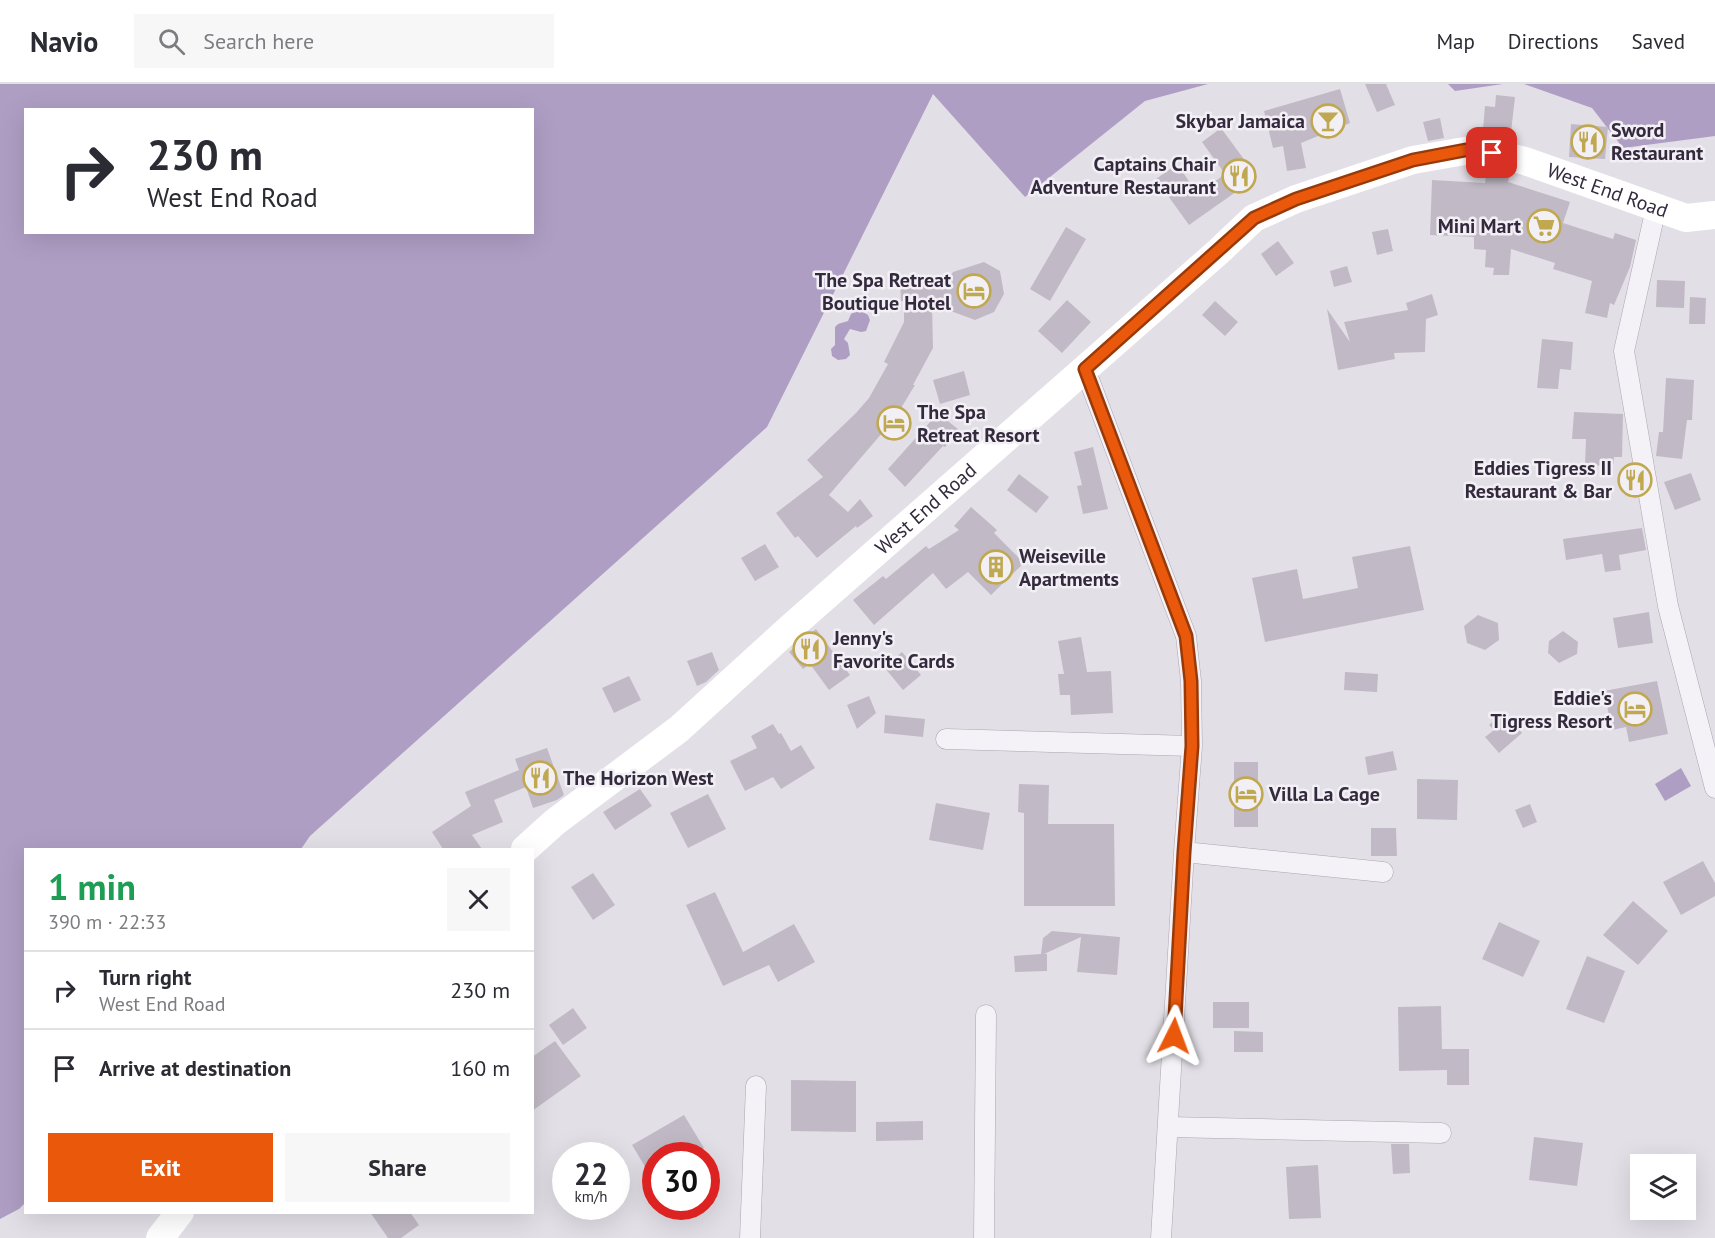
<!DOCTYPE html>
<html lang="en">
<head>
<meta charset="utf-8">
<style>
	body { margin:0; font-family:"PT Sans",sans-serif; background:#f7f7f7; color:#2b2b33; height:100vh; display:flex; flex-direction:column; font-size:22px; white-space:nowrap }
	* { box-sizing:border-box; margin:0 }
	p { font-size:20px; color:#7c7c81 }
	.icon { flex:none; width:33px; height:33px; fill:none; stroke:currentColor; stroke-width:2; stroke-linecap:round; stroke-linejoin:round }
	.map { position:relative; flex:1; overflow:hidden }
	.drawer { position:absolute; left:24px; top:764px; width:510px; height:366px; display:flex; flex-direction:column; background:#fff; border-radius:0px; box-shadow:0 6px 24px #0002 }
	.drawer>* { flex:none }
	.hud { position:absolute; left:24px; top:24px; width:510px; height:126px; border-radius:0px; box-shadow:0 6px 24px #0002; background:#fff; color:#2b2b33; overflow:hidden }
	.fabs { position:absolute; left:1630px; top:1070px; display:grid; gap:12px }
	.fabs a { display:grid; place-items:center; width:66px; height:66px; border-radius:0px; background:#fff; box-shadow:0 6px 24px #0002; font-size:30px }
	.speed { position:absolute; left:552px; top:1058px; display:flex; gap:12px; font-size:30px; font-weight:700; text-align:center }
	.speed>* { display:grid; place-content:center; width:78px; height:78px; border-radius:50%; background:#fff; box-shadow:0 6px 24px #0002; line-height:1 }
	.speed small { font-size:15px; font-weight:400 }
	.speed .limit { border:9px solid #d22; background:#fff; color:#111 }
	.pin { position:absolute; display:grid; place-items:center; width:51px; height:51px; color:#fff; margin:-26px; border-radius:12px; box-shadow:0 3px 9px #0006 }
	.me { position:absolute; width:66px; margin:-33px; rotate:3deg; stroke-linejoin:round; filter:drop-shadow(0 0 4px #0008) }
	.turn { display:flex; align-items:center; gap:21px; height:126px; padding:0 24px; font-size:27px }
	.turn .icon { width:78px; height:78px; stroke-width:2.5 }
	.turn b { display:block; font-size:42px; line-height:51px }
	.round { display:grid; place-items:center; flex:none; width:63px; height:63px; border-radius:0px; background:#f7f7f7 }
	.head { display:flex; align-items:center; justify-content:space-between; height:102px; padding:0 24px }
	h1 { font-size:36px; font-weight:600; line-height:45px; color:#1e9e55 }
	.primary-button { display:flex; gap:12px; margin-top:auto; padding:12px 24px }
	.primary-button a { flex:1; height:69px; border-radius:0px; background:#ea580c; color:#fff; font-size:24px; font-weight:600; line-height:69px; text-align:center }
	.primary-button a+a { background:#f7f7f7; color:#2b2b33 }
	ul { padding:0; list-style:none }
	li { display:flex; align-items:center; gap:18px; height:78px; padding:0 24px; border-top:2px solid #e1e1e2 }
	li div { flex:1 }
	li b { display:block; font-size:22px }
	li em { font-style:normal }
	header { display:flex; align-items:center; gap:36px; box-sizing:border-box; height:84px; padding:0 30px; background:#fff; border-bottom:2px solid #e1e1e2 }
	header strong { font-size:28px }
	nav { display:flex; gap:33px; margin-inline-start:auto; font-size:21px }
	.search { width:420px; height:54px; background:#f7f7f7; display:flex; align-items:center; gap:15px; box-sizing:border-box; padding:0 21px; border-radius:0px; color:#7c7c81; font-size:22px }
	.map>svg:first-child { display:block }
	.water { fill:#af9ec4; fill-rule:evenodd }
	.building { fill:#c1bac6 }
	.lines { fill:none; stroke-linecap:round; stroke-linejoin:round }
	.minor-casing { stroke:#aba5b1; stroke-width:21 }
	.minor { stroke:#f4f2f6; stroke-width:20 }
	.secondary { stroke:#fff; stroke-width:28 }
	.route-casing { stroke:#983908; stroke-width:15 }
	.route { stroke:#ea580c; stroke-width:10 }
	.labels { text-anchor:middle; stroke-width:5; stroke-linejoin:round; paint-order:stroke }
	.poi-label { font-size:20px; font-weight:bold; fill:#342a3d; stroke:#f2eff5; text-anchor:end }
	.street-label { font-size:20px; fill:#342a3d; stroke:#f2eff5 }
</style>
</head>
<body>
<header>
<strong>Navio</strong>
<div class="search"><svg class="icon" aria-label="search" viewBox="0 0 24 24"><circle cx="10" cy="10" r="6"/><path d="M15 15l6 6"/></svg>Search here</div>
<nav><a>Map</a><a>Directions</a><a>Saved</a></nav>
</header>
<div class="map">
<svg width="1715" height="1154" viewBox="0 0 1715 1154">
	<rect width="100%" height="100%" fill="#e3dfe7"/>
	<path class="water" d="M 0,0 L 1208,0 L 1145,17 L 1025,113 L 933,10 L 767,343 L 310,752 L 301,765 L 26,765 L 25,1119 L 19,1125 L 0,1135 ZM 26,26 L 532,26 L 532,148 L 26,148 Z
		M 1448,0 L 1503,0 L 1455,7 Z
		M 1524,0 L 1715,0 L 1715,52 L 1623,64 L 1592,24 Z
		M 856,227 L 863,228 L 868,231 L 870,236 L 866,247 L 861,248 L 850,245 L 844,255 L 848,259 L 850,271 L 846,275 L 838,276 L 832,272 L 831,265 L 835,261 L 835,243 L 838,240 L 848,237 L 851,230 Z
		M 1681,684 L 1691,702 L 1665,717 L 1655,700 Z"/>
	<path class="building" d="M 1365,0 L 1386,0 L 1395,21 L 1377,28 Z
		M 1340,5 L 1350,39 L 1301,59 L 1306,84 L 1287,87 L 1283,62 L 1273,64 L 1264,27 Z
		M 1496,11 L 1515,13 L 1511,48 L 1483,45 L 1485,22 L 1495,23 Z
		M 1440,34 L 1444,54 L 1428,57 L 1423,38 Z
		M 1571,40 L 1608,43 L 1605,75 L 1569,73 Z
		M 1221,44 L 1257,93 L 1189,141 L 1156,95 L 1177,80 L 1198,110 L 1225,90 L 1202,58 Z
		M 1487,85 L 1510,90 L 1508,98 L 1570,118 L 1563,139 L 1613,155 L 1615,149 L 1636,156 L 1630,183 L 1614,221 L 1610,219 L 1607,234 L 1585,229 L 1592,197 L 1553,185 L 1555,179 L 1511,165 L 1509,191 L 1493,191 L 1494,184 L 1485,183 L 1486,166 L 1474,165 L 1474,153 L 1430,151 L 1432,96 L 1485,99 Z
		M 1066,143 L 1086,155 L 1050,217 L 1030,205 Z
		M 1388,145 L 1393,167 L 1377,171 L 1372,148 Z
		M 1278,157 L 1294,179 L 1276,192 L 1261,170 Z
		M 984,178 L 1000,187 L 1004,210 L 994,228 L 975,236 L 932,220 L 933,264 L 913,301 L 915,301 L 895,334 L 829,411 L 848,428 L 860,415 L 873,432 L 857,444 L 856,442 L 817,474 L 798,452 L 795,454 L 776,429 L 823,393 L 807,376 L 856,329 L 869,314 L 888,280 L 884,278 L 904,238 L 904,217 L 901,217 L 900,195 L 950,193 L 953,188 Z
		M 1347,182 L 1352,198 L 1334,203 L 1330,187 Z
		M 1657,196 L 1685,197 L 1684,224 L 1656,223 Z
		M 1432,210 L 1438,231 L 1426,235 L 1425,268 L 1394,269 L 1395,275 L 1338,286 L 1327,225 L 1350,258 L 1344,238 L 1408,226 L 1406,219 Z
		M 1690,213 L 1706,214 L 1705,240 L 1689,240 Z
		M 1067,216 L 1091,238 L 1062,269 L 1038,247 Z
		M 1215,217 L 1238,238 L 1225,252 L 1202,231 Z
		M 1542,255 L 1573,258 L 1571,286 L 1560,285 L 1558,305 L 1537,304 Z
		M 964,287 L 970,311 L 940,320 L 933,296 Z
		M 1666,294 L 1694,296 L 1692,336 L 1687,336 L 1682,375 L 1656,372 L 1659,348 L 1663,348 Z
		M 1574,328 L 1623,330 L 1622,373 L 1614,373 L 1613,382 L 1585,381 L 1586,355 L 1572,355 Z
		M 938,329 L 959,346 L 945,363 L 943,362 L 905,403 L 888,385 Z
		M 1093,363 L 1108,425 L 1083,430 L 1077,402 L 1082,401 L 1074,368 Z
		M 1691,389 L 1701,416 L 1675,426 L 1664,398 Z
		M 1019,390 L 1049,413 L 1036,429 L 1007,406 Z
		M 971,423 L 997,446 L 994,449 L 1024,479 L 991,511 L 968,488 L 946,505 L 933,489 L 874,541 L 853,516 L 883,492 L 886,495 L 926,462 L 929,465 L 959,446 L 954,442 Z
		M 1642,444 L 1646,466 L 1619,471 L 1621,486 L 1605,488 L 1602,470 L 1566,476 L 1563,455 Z
		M 765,460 L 779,483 L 755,497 L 741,474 Z
		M 1410,462 L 1424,526 L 1265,558 L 1252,494 L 1297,485 L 1303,515 L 1358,504 L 1352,473 Z
		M 1649,528 L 1653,559 L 1618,564 L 1613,534 Z
		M 1478,531 L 1498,539 L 1499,556 L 1485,566 L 1467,559 L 1464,542 Z
		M 816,545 L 850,591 L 829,606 L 810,580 L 803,585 L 789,568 Z
		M 1563,547 L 1578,558 L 1577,570 L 1559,579 L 1548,569 L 1549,557 Z
		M 1081,553 L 1087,588 L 1111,587 L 1113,629 L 1071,631 L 1070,611 L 1060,611 L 1058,590 L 1064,590 L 1058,557 Z
		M 712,568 L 719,586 L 706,598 L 697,602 L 687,577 Z
		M 902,568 L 921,591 L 903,606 L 884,583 Z
		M 1345,588 L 1378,590 L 1377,608 L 1344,606 Z
		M 629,592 L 641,616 L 614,629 L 602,604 Z
		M 1657,597 L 1668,650 L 1629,658 L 1626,643 L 1612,646 L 1604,607 Z
		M 869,612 L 876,629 L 857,645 L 847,621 Z
		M 1504,628 L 1522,649 L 1499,669 L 1485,653 L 1494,646 L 1489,641 Z
		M 885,631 L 925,635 L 923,653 L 884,649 Z
		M 773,640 L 779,650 L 781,649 L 791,667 L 801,661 L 815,684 L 781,705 L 773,693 L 745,707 L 730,677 L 757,664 L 751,652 Z
		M 547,664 L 564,711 L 557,716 L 533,724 L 526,703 L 494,716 L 503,738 L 472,751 L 482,765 L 443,765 L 432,748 L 471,722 L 465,708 L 519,686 L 515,675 Z
		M 1393,667 L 1397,686 L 1368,691 L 1365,673 Z
		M 1234,678 L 1258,678 L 1258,743 L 1234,743 Z
		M 1417,695 L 1458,696 L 1457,736 L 1417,735 Z
		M 1019,700 L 1049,701 L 1048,740 L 1114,740 L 1115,822 L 1024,822 L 1024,729 L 1018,728 Z
		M 640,705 L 652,722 L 615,746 L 603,728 Z
		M 708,710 L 726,745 L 688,764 L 670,729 Z
		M 936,719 L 990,729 L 983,766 L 929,756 Z
		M 1530,720 L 1537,738 L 1523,744 L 1515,726 Z
		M 1371,744 L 1396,744 L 1397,772 L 1371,772 Z
		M 1703,777 L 1715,799 L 1715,812 L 1681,831 L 1663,798 Z
		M 593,789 L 615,821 L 593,836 L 571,803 Z
		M 715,808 L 743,868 L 794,840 L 815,878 L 778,898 L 769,881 L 723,902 L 686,821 Z
		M 1633,817 L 1668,847 L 1638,881 L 1603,851 Z
		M 1499,838 L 1540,857 L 1523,893 L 1482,875 Z
		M 1052,847 L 1120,853 L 1117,891 L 1077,888 L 1081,853 L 1044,870 L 1047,870 L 1047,887 L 1015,888 L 1014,872 L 1041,870 L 1043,854 Z
		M 1587,872 L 1625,887 L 1604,939 L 1566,925 Z
		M 1213,918 L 1249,918 L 1249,944 L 1213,944 Z
		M 1441,922 L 1442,965 L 1469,965 L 1469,1001 L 1447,1001 L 1447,986 L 1399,987 L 1398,923 Z
		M 573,924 L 587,944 L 563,961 L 549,941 Z
		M 1234,947 L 1263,948 L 1263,968 L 1234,968 Z
		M 555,957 L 581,992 L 532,1027 L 532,973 Z
		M 791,996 L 856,997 L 856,1048 L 791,1047 Z
		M 684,1031 L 704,1064 L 691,1071 L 656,1071 L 656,1101 L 632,1061 Z
		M 923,1037 L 923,1056 L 876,1057 L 876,1038 Z
		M 1534,1053 L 1583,1059 L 1577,1102 L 1529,1096 Z
		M 1391,1060 L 1409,1060 L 1410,1089 L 1393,1090 Z
		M 1318,1081 L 1321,1134 L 1289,1135 L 1286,1083 Z
		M 370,1128 L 410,1128 L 419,1141 L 401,1154 L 388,1154 Z"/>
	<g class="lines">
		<g class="minor-casing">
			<path id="minor" d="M 1656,124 L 1624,267 L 1668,522 L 1715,704
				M 1085,285 L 1186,552 L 1191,597 L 1192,662 L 1184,768 L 1161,1154
				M 946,655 L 1192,662
				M 1184,768 L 1383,788
				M 1169,1043 L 1441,1049
				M 750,1154 L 756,1002
				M 984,1154 L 986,931"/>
		</g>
		<use href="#minor" class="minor"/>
		<g class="secondary">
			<path id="s1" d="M 525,765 L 555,738 L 679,645 L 791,543 L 1218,168 L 1254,134 L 1296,115 L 1413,76 L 1476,65 L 1525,77 L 1686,134 L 1715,131"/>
			<path d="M 160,1154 L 180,1128"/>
		</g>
	</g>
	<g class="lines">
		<g class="route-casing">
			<path id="route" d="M 1174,952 L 1184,768 L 1192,662 L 1191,597 L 1186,552 L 1085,285 L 1254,134 L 1296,115 L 1413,76 L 1476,64 L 1492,69"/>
		</g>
		<use href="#route" class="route"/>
	</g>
	<defs>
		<g id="bar-ring" transform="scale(1.725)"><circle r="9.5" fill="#f2eff5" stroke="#c0a850" stroke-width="1.5"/><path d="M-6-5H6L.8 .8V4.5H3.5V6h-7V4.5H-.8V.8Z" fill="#c0a850"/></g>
		<g id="restaurant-ring" transform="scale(1.725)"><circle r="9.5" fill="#f2eff5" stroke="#c0a850" stroke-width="1.5"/><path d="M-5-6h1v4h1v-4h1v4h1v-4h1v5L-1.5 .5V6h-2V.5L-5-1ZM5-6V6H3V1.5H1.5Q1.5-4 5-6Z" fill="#c0a850"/></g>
		<g id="supermarket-ring" transform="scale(1.725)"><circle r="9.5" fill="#f2eff5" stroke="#c0a850" stroke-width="1.5"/><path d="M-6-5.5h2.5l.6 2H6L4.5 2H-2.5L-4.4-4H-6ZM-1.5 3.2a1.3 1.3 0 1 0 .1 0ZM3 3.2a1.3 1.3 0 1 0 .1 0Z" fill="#c0a850"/></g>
		<g id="hotel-ring" transform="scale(1.725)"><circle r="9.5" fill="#f2eff5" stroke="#c0a850" stroke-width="1.5"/><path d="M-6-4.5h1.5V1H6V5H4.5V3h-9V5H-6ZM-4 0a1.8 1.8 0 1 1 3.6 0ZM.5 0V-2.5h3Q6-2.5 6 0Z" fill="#c0a850"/></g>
		<g id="building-ring" transform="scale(1.725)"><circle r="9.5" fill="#f2eff5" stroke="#c0a850" stroke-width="1.5"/><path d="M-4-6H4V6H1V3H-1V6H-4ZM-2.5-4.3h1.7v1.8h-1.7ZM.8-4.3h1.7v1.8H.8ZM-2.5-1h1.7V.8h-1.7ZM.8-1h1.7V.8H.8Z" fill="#c0a850"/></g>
	</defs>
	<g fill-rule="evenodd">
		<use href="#bar-ring" x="1328" y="37"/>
		<use href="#restaurant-ring" x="1588" y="58"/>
		<use href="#restaurant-ring" x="1239" y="92"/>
		<use href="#supermarket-ring" x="1544" y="142"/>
		<use href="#hotel-ring" x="974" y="207"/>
		<use href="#hotel-ring" x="894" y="339"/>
		<use href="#restaurant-ring" x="1635" y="396"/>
		<use href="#building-ring" x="996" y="483"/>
		<use href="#restaurant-ring" x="810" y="565"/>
		<use href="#hotel-ring" x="1635" y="625"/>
		<use href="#restaurant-ring" x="540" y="694"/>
		<use href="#hotel-ring" x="1246" y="710"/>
	</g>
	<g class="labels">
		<g class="poi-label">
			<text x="1305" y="44">Skybar Jamaica</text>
			<text x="1611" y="53" text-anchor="start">Sword<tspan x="1611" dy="23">Restaurant</tspan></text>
			<text x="1216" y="87">Captains Chair<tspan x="1216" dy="23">Adventure Restaurant</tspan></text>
			<text x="1521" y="149">Mini Mart</text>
			<text x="951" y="203">The Spa Retreat<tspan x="951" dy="23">Boutique Hotel</tspan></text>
			<text x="917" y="335" text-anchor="start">The Spa<tspan x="917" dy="23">Retreat Resort</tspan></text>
			<text x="1612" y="391">Eddies Tigress II<tspan x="1612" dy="23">Restaurant &amp; Bar</tspan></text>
			<text x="1019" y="479" text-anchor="start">Weiseville<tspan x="1019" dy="23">Apartments</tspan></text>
			<text x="833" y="561" text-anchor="start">Jenny's<tspan x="833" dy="23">Favorite Cards</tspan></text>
			<text x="1612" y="621">Eddie's<tspan x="1612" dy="23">Tigress Resort</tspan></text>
			<text x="563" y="701" text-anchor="start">The Horizon West</text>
			<text x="1269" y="717" text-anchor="start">Villa La Cage</text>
		</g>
		<g class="street-label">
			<text dy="7" stroke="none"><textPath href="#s1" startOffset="1336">West End Road</textPath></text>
			<text dy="7" stroke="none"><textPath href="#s1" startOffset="526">West End Road</textPath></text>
		</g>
	</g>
</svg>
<div class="fabs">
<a><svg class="icon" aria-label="layers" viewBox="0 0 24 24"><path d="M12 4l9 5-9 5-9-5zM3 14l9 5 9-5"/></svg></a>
</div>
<div class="speed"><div>22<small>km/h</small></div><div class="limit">30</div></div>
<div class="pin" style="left:1492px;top:69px;background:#d93025"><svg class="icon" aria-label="arrive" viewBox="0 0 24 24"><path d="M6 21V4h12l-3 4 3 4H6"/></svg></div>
<svg class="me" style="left:1174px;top:952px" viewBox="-20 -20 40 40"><path d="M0-17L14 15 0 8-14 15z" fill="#ea580c" stroke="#fff" stroke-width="4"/></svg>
<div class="hud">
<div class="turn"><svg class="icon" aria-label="right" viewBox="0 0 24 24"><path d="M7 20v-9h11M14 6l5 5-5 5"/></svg><div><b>230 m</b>West End Road</div></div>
</div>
<section class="drawer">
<div class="head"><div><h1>1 min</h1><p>390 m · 22:33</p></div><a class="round"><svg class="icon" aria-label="close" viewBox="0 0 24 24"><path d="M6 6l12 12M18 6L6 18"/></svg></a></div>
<ul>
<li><svg class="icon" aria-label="right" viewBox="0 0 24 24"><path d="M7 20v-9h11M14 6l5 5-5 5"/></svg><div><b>Turn right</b><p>West End Road</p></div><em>230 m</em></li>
<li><svg class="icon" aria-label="arrive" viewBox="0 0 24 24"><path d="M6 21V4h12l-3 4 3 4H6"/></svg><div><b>Arrive at destination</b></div><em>160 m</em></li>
</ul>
<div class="primary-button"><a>Exit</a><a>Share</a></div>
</section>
</div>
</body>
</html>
